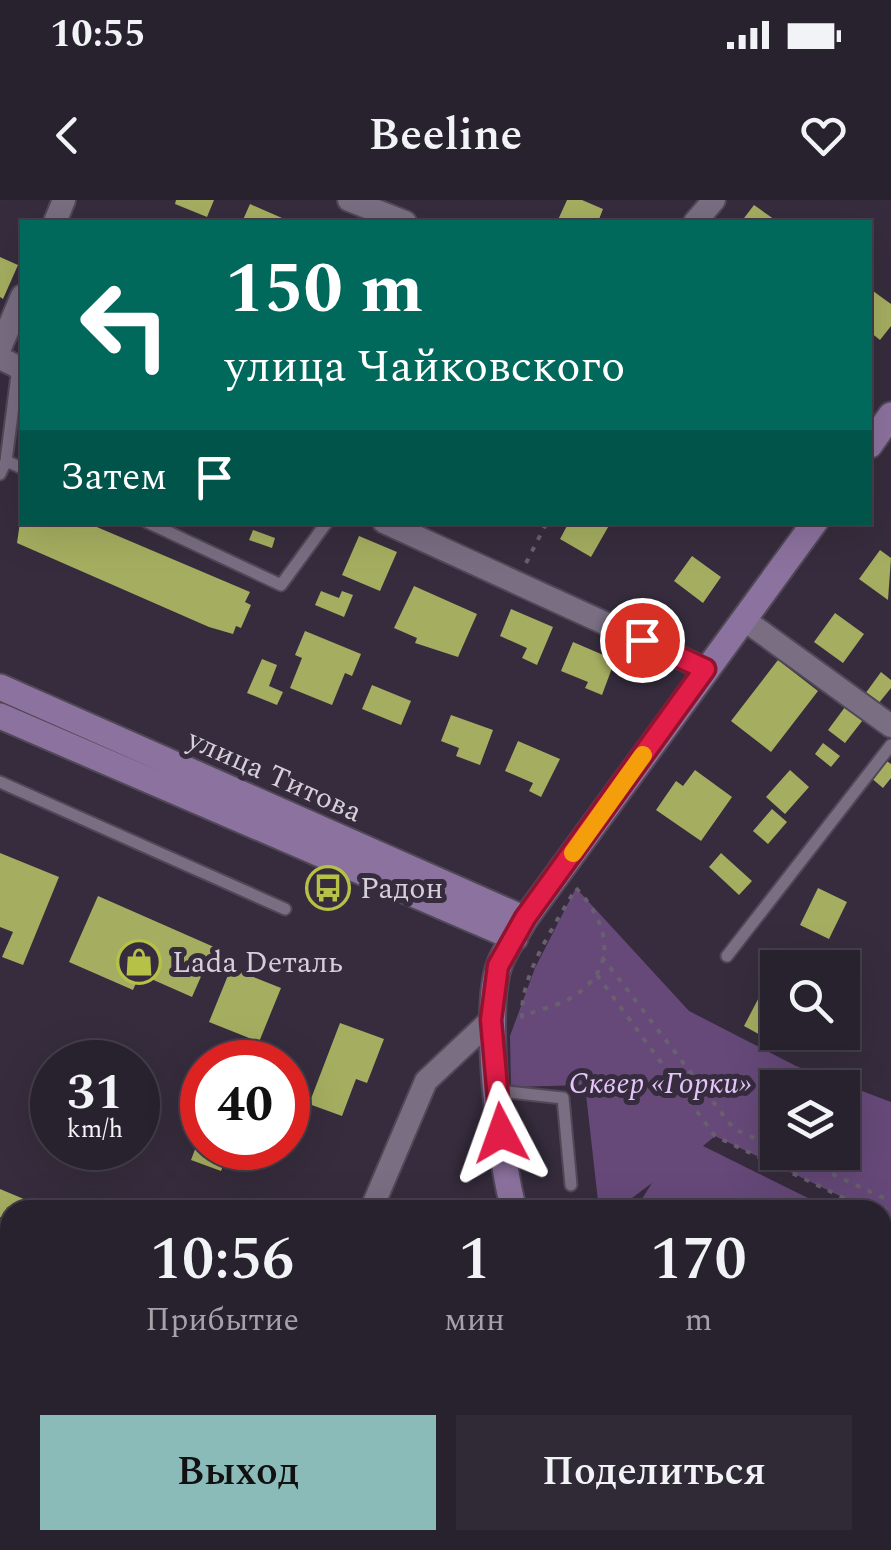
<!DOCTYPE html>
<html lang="ru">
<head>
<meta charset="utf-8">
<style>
	body { margin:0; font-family:Spectral,serif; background:#302936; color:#f1f3f6; height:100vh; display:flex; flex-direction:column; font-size:38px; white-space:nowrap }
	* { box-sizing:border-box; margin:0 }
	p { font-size:32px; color:#a5a3aa }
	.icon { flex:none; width:55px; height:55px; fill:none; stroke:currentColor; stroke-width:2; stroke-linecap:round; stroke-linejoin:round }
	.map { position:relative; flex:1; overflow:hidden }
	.drawer { position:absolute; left:0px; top:1000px; width:892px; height:350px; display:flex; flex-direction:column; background:#28212e; border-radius:30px 30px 0 0; box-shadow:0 10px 40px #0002,0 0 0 2px #443e4a }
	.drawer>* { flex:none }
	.banner { position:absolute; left:20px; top:20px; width:852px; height:305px; border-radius:0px; box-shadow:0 10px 40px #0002,0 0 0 2px #443e4a; background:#00695c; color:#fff; overflow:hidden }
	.tools { position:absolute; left:760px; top:750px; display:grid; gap:20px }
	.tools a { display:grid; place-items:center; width:100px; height:100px; border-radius:0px; background:#28212e; box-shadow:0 10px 40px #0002,0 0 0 2px #443e4a; font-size:50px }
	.speed { position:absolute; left:30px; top:840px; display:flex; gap:20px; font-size:50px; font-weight:700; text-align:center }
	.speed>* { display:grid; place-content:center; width:130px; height:130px; border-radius:50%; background:#28212e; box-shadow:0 10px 40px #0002,0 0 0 2px #443e4a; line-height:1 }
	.speed small { font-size:25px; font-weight:400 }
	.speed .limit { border:15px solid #d22; background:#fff; color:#111 }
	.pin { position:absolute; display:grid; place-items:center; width:85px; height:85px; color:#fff; margin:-42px; border:5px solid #fff; border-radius:50%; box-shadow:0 2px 10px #0007 }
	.me { position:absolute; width:110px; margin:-55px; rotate:356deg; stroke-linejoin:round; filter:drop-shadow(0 0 8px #0008) }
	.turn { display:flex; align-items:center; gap:35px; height:210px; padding:0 40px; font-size:45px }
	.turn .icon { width:130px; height:130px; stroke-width:2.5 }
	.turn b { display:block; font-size:70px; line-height:85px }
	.then { display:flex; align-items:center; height:95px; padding:0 40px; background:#0003; gap:20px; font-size:38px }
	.eta { display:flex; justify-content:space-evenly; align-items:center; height:170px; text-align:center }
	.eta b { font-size:60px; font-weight:600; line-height:70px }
	.action { display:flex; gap:20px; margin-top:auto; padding:20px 40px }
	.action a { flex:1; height:115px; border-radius:0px; background:#8bbbb9; color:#111; font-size:40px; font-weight:600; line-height:115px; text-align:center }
	.action a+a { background:#302936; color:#f1f3f6 }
	.status { display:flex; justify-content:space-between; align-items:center; height:70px; padding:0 50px; background:#28212e; direction:ltr }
	.status svg { height:28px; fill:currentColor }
	header { display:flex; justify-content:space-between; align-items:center; height:130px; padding:0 40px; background:#28212e; font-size:45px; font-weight:600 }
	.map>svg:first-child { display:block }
	.green { fill:#664979; fill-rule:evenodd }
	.building { fill:#a5ae60 }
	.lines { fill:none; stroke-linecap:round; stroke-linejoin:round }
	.lane-casing { stroke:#514857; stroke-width:15 }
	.street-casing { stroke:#514857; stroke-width:26 }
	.secondary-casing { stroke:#514857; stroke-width:29 }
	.path { stroke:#69606f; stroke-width:4; stroke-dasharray:5 8; stroke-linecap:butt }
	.lane { stroke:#796e82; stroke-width:11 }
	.street { stroke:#796e82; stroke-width:22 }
	.secondary { stroke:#8c729e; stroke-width:25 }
	.route-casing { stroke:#92132f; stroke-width:25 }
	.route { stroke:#e11d48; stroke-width:18 }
	.slow { stroke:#f59e0b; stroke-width:18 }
	.labels { text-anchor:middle; stroke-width:10; stroke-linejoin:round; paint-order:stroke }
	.street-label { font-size:30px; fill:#d5cfda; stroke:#362c3d }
	.poi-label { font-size:30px; fill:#d5cfda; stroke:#362c3d; text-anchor:start }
	.park-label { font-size:30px; font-style:italic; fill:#e5c6fb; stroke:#362c3d }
</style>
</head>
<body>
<div class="status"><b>10:55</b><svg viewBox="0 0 49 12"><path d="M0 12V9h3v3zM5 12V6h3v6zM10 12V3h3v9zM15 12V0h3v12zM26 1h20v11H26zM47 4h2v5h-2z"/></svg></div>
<header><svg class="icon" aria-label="back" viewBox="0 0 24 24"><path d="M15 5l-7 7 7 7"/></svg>Beeline<svg class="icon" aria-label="heart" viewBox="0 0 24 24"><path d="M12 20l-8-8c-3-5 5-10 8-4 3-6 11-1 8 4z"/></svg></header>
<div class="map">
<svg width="891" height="1350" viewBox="0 0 891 1350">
	<rect width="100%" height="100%" fill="#362c3d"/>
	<path class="green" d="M 576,688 L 689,811 L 796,866 L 891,902 L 891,1021 L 883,1017 L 882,1010 L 869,1010 L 715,936 L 703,946 L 814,1001 L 817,1010 L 635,1010 L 652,983 L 616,1010 L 599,1010 L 585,885 L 511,887 L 510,836 L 535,768 ZM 778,888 L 842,888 L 842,952 L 778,952 Z"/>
	<path class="building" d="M 176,0 L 214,0 L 207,17 L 175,4 Z
		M 567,0 L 582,0 L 603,9 L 598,22 L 557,22 Z
		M 250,4 L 282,18 L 280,22 L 242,22 Z
		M 754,5 L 778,22 L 741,22 Z
		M 0,57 L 18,65 L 3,99 L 0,97 Z
		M 873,91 L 891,104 L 891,126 L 880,140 L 870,132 Z
		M 20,322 L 85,322 L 250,392 L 245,402 L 251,405 L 241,428 L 236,426 L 233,434 L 209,427 L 17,343 Z
		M 569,322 L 611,322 L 591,357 L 560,339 Z
		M 253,330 L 275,338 L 272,348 L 249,340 Z
		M 359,336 L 397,352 L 380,391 L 342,375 Z
		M 880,350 L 891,358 L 888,400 L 859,379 Z
		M 692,356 L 721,377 L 703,403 L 674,381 Z
		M 414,386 L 477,414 L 458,457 L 415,443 L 417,438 L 394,428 Z
		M 321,391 L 339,398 L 342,391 L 353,395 L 344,417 L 315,405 Z
		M 511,409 L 553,427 L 537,465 L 522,458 L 527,448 L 500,436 Z
		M 835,413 L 864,434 L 843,463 L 814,442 Z
		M 305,431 L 361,454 L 352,476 L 345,473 L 332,505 L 290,488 L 302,458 L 295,455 Z
		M 573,442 L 615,460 L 602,495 L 585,488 L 588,482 L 561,471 Z
		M 262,459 L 277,465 L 269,486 L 283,492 L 277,505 L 247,493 Z
		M 778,460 L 818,491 L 771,552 L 731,521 Z
		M 881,472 L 891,480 L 891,488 L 878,504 L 865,494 Z
		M 372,485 L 411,501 L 401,525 L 362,509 Z
		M 848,503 L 866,516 L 845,543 L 828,530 Z
		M 451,515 L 493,530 L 480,565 L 456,556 L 459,548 L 441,541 Z
		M 518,541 L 560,559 L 541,597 L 529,591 L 533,583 L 505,571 Z
		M 823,543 L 840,556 L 831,567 L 815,554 Z
		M 884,559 L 891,564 L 891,578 L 883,588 L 870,577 Z
		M 695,570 L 732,597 L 701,641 L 656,610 L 676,581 L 683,586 Z
		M 790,570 L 809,587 L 785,614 L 766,597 Z
		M 772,609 L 787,622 L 768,644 L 753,631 Z
		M 0,653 L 59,677 L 23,765 L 2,757 L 13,732 L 0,727 Z
		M 721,653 L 752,681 L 739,695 L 709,667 Z
		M 818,688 L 847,702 L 829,739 L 800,725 Z
		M 98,696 L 214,747 L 192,797 L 140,774 L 133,790 L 69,762 Z
		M 779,759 L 796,768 L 778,768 L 778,832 L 793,832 L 784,848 L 744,826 Z
		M 231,768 L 281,788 L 259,842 L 209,822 Z
		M 340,823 L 384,839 L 367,883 L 356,879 L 342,916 L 309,904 Z
		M 202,931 L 202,948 L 230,948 L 221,971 L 191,960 Z
		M 0,989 L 50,1010 L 10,1010 L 10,1021 L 0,1017 Z
		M 0,1055 L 10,1059 L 10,1121 L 0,1144 Z
		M 10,1194 L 10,1302 L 0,1298 L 0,1217 Z
		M 0,1316 L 10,1320 L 10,1340 L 58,1340 L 81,1350 L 19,1350 L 0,1342 Z
		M 671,1340 L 810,1340 L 834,1350 L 667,1350 Z"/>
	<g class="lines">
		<g class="lane-casing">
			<path id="lane" d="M 6,261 L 22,268
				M 0,274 L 6,261 L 18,167
				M 147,322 L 281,385 L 327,322
				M 0,582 L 285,709
				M 727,756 L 891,545
				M 498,891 L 563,898 L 571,985
				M 0,1033 L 10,1037
				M 0,1183 L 10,1160
				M 0,1302 L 10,1307"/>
		</g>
		<g class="street-casing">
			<path id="street" d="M 349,0 L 405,22
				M 55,22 L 64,0
				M 695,22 L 714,0
				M 0,148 L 22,96
				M 0,158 L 22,169
				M 384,322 L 705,469
				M 746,421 L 891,526
				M 371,1010 L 426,881 L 491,820
				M 424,1340 L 448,1350
				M 227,1350 L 232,1340"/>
		</g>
		<g class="secondary-casing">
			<path id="secondary" d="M 870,245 L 891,215
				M 0,487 L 525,719
				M 0,516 L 515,738
				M 514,1010 C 500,961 483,812 499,766 C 504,750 517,734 525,719 L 815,322
				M 597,1340 L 600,1350"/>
		</g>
		<path class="path" d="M 526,363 L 547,322
			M 576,688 C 608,722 620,766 574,796 C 559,806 539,809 522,817 C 520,774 556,724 576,688 Z
			M 602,757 L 734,929 L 778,949
			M 597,775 L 715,936 L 869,1010
			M 785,952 L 884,998 L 891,996
			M 882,1010 L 891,1007
			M 882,1054 L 891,1058
			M 882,1305 L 891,1308
			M 658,1350 L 662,1340"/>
		<use href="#lane" class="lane"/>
		<use href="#street" class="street"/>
		<use href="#secondary" class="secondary"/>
	</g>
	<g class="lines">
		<g class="route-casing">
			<path id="route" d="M 501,933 L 491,820 L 498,766 L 525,718 L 705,469 L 642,440"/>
		</g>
		<use href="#route" class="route"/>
		<path class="slow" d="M 573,653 L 643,555"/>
	</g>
	<defs>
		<g id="bus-ring" transform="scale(2.25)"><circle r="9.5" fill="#362c3d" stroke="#b6c148" stroke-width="1.5"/><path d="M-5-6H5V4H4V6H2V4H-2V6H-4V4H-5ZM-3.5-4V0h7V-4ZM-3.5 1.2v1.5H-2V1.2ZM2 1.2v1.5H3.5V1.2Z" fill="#b6c148"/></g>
		<g id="shop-ring" transform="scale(2.25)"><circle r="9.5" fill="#362c3d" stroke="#b6c148" stroke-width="1.5"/><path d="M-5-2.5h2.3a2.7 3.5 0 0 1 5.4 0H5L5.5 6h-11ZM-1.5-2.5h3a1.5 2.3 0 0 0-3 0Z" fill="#b6c148"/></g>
	</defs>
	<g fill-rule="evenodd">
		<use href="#bus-ring" x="328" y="688"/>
		<use href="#shop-ring" x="139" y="762"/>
	</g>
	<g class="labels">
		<g class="street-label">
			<text transform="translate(275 575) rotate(24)" y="10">улица Титова</text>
		</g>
		<g class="poi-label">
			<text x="360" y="698">Радон</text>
			<text x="172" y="772">Lada Dеталь</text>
		</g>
		<g class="park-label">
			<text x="660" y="893">Сквер «Горки»</text>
		</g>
	</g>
</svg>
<div class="tools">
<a><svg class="icon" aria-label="search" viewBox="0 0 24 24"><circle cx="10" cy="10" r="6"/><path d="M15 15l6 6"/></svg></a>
<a><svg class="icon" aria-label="layers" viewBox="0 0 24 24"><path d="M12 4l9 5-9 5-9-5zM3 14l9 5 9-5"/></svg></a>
</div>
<div class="speed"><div>31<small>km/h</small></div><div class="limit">40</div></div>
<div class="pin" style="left:642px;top:440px;background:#d93025"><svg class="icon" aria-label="arrive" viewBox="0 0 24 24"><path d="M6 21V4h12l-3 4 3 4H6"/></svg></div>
<svg class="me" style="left:501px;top:933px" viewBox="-20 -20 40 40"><path d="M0-17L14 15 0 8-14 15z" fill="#e11d48" stroke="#fff" stroke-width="4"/></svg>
<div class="banner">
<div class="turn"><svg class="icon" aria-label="left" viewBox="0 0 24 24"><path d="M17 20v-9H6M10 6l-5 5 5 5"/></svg><div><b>150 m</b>улица Чайковского</div></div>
<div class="then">Затем<svg class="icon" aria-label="arrive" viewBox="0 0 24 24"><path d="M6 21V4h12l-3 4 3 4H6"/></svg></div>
</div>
<section class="drawer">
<div class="eta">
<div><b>10:56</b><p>Прибытие</p></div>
<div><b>1</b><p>мин</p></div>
<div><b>170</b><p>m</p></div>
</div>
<div class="action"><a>Выход</a><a>Поделиться</a></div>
</section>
</div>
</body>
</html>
